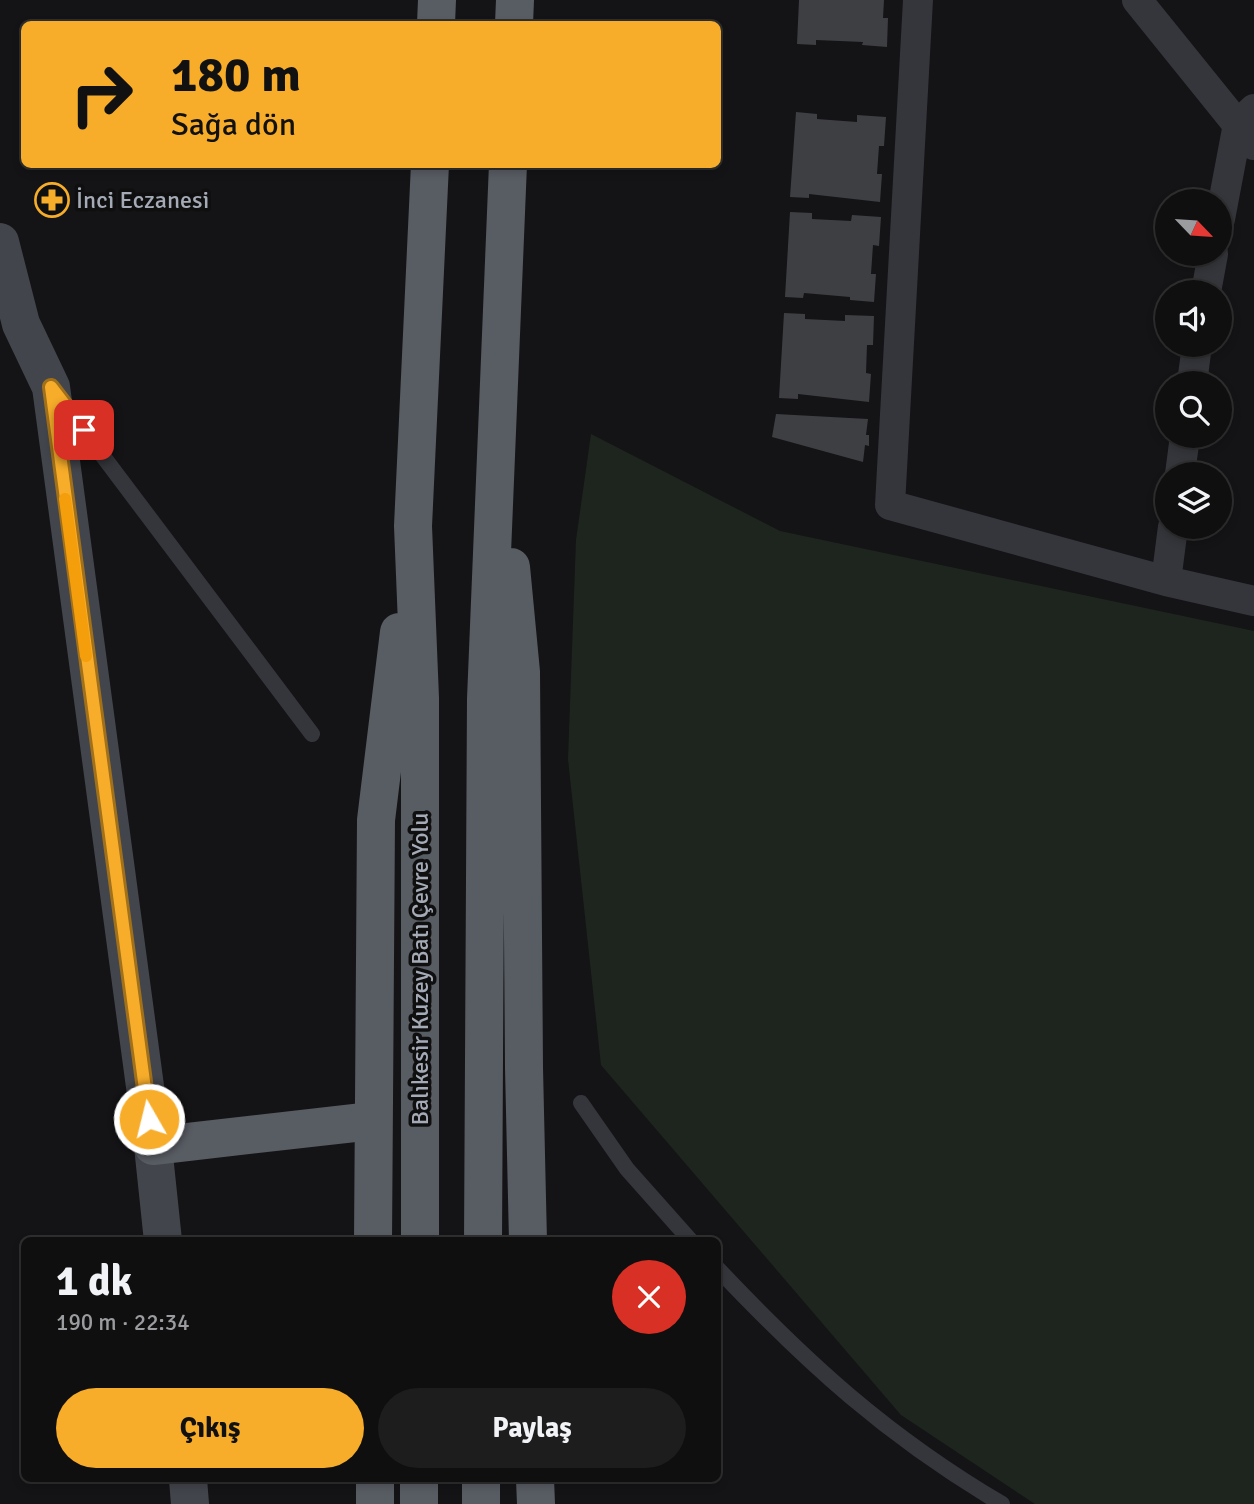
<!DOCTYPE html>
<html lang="tr">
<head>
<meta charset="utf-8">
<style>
	body { margin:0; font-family:Signika,sans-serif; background:#1d1d1e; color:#f1f3f6; height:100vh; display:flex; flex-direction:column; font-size:26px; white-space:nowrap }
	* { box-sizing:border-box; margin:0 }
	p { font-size:23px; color:#9b9c9f }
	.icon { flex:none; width:38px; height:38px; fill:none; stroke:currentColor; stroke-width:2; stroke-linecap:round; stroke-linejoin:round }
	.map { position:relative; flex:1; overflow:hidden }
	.drawer { position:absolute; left:21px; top:1237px; width:700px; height:245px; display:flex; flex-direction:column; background:#0f0f10; border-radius:10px; box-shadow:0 4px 10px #0003,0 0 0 2px #2f2f30 }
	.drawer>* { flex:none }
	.hud { position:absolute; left:21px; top:21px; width:700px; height:147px; border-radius:10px; box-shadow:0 4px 10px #0003,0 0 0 2px #2f2f30; background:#f7ad2a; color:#111; overflow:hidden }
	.needle { width:46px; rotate:115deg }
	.controls { position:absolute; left:1155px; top:189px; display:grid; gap:14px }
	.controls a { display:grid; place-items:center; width:77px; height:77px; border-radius:50%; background:#0f0f10; box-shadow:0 4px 10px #0003,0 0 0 2px #2f2f30; font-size:35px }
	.pin { position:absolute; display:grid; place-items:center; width:60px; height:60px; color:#fff; margin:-30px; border-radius:14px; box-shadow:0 4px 10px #0006 }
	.me { position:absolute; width:77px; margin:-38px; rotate:352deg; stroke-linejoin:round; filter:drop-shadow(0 0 5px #0008) }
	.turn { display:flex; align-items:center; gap:24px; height:147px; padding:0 35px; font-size:32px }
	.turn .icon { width:91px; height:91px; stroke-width:2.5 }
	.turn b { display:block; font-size:49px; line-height:60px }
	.round { display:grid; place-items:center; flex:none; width:74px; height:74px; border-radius:37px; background:#1d1d1e }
	.overview { display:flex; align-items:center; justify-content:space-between; height:119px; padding:0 35px }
	h1 { font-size:42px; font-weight:800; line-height:52px }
	.button { display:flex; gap:14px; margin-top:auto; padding:14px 35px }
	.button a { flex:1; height:80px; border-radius:42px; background:#f7ad2a; color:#111; font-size:28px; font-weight:800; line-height:80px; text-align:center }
	.button a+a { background:#1d1d1e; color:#f1f3f6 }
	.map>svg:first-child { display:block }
	.green { fill:#1e251e }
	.building { fill:#3e3f43 }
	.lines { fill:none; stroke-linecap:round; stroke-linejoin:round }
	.service { stroke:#35363b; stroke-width:16 }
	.minor { stroke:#35363b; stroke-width:30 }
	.secondary { stroke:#42454b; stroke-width:38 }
	.trunk { stroke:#585c63; stroke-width:38 }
	.route-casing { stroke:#a1701b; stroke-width:18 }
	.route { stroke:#f7ad2a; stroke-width:12 }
	.slow { stroke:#f59e0b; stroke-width:12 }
	.labels { text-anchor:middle; stroke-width:7; stroke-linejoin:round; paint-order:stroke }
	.poi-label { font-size:24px; fill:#a5abb6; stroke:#0f0f10; text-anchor:start }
	.street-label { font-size:24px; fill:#a5abb6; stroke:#0f0f10 }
</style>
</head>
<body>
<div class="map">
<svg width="1254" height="1504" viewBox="0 0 1254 1504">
	<rect width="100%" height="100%" fill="#141416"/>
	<path class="green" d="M 591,434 L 780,531 L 1254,631 L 1254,1504 L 1035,1504 L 901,1415 L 601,1065 L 568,759 L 576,540 Z"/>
	<path class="building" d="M 799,0 L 884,0 L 883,18 L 888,18 L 887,47 L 862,45 L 863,42 L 816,40 L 816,45 L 797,44 Z
		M 796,112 L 817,114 L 817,119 L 857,122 L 857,115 L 886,117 L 884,146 L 879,146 L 877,174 L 882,174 L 880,202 L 809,194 L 809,198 L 790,197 Z
		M 790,212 L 812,213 L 812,219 L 851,221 L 852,215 L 881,217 L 879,246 L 873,245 L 871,274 L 876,274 L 874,302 L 850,300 L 850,297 L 804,293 L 803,298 L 785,297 Z
		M 784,313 L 805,314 L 805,319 L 845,321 L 845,315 L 874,316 L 873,345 L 867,345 L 866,373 L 871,374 L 869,402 L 798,394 L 798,399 L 779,398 Z
		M 776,414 L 868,419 L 866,435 L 869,435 L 869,446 L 865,445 L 863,462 L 772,437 Z"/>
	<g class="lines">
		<path class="service" d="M 63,403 L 312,734
			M 581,1103 L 627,1169 L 691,1241
			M 718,1269 C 809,1365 887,1436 1002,1504"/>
		<path class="minor" d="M 918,0 L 890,505 L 1166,581 L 1254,601
			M 1137,0 L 1254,145
			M 1220,219 L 1238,124 L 1254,109
			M 1206,292 L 1213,254
			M 1192,383 L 1197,345
			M 1180,474 L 1185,436
			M 1166,581 L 1173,527"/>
		<path class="secondary" d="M 0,242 L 21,324 L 51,387 L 153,1146 L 163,1241
			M 188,1479 L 190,1504"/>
		<path class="trunk" d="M 436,24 L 437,0
			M 514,24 L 515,0
			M 511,567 L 521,672 L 524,1068 L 528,1241
			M 153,1146 L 372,1121
			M 373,1241 L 376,820 L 399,632
			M 420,1241 L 420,698 L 413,526 L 430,164
			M 483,1241 L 486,699 L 508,164
			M 375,1479 L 375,1504
			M 535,1479 L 536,1504
			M 419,1504 L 419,1479
			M 481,1504 L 481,1479"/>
	</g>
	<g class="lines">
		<g class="route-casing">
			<path id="route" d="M 84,430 L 51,387 L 149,1119"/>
		</g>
		<use href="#route" class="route"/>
		<path class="slow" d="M 65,499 L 86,656"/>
	</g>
	<defs>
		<g id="pharmacy-ring" transform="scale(1.75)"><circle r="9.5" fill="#0f0f10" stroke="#f7ad2a" stroke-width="1.5"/><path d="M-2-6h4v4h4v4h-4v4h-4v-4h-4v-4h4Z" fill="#f7ad2a"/></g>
	</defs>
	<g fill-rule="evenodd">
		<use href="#pharmacy-ring" x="52" y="200"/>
	</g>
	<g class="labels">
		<g class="poi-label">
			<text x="76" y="208">İnci Eczanesi</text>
		</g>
		<g class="street-label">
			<text transform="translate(420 969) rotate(-90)" y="8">Balıkesir Kuzey Batı Çevre Yolu</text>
		</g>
	</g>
</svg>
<div class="controls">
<a><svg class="needle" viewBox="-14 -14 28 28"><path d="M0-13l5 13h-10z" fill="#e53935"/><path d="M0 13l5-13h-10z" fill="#9b9c9f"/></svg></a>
<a><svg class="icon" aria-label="sound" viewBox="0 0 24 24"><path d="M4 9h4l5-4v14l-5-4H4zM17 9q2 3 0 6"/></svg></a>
<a><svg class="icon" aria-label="search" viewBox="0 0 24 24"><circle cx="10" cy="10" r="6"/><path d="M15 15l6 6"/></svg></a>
<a><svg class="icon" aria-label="layers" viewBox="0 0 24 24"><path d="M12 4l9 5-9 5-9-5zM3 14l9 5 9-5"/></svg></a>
</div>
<div class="pin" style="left:84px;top:430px;background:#d93025"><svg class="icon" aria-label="arrive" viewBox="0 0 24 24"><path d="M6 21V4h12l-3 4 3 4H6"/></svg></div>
<svg class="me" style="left:149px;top:1119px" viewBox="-20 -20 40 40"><circle r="17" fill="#f7ad2a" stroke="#fff" stroke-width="3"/><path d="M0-11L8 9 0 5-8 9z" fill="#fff"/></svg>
<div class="hud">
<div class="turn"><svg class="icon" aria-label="right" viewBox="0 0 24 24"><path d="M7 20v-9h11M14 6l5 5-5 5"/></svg><div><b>180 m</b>Sağa dön</div></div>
</div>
<section class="drawer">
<div class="overview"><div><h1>1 dk</h1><p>190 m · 22:34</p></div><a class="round" style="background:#d93025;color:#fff"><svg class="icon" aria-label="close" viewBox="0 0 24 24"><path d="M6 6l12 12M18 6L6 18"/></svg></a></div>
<div class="button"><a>Çıkış</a><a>Paylaş</a></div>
</section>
</div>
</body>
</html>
